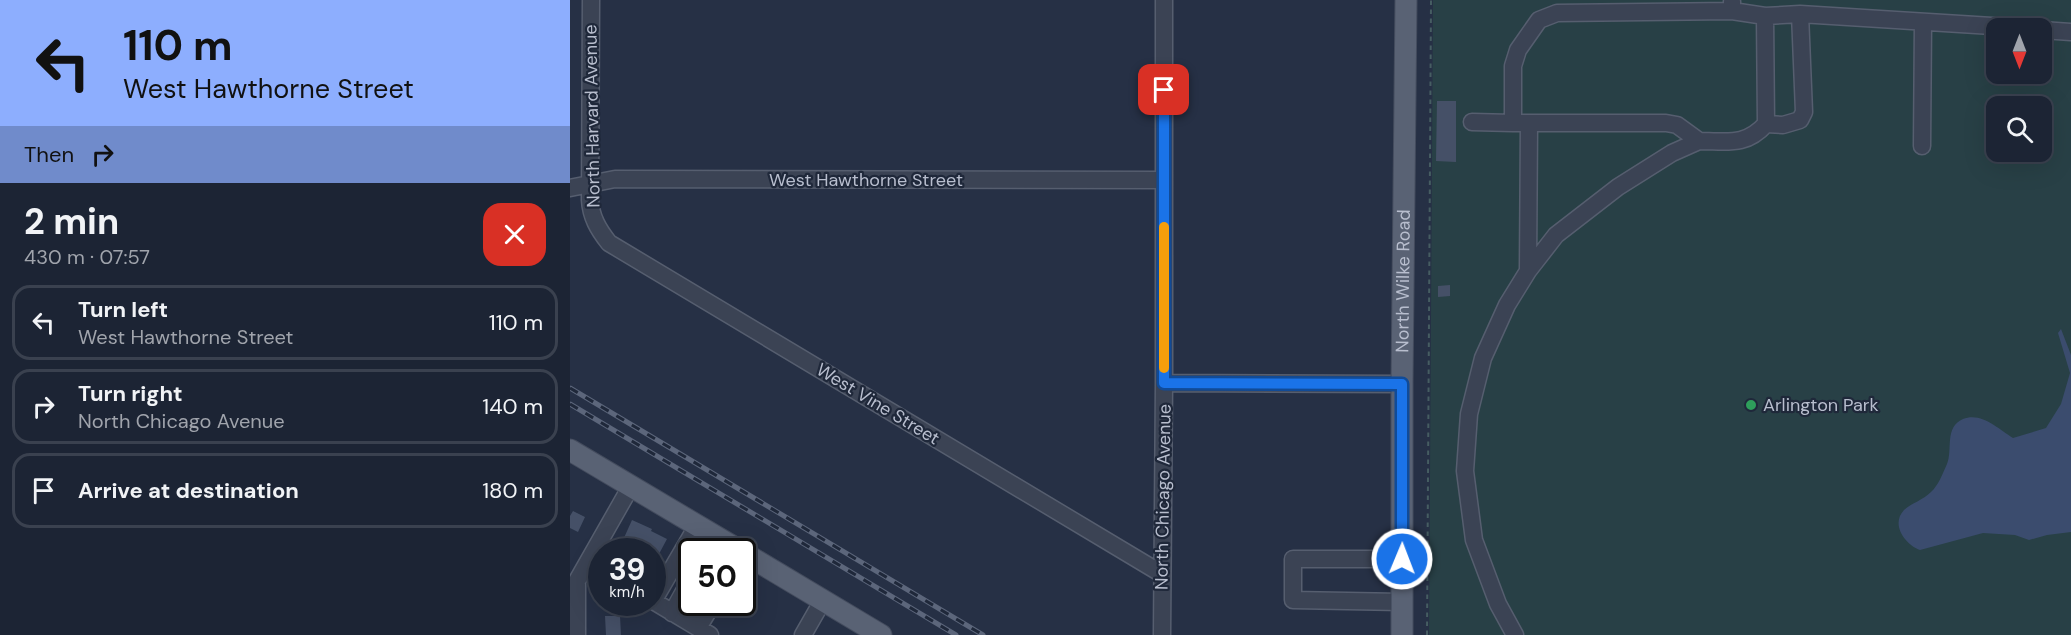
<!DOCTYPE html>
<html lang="en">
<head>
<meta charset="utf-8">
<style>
	body { margin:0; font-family:"DM Sans",sans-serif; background:#252c3c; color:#f1f3f6; height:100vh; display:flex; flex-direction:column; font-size:22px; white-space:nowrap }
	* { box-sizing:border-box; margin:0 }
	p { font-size:20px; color:#a0a4ac }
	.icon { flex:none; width:33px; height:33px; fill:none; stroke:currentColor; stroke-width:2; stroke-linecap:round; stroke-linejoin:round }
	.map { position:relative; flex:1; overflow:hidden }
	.sheet { display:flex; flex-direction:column; background:#1c2434; width:570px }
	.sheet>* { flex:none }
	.hud { background:#8daefe; color:#111; overflow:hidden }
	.needle { width:39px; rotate:180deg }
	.tools { position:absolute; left:1416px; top:18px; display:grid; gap:12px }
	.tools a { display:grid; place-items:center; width:66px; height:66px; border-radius:12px; background:#1c2434; box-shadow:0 6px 24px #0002,0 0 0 2px #3a414f; font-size:30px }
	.speed { position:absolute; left:18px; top:538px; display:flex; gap:12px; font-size:30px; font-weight:700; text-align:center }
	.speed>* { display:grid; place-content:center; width:78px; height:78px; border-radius:50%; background:#1c2434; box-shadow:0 6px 24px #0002,0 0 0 2px #3a414f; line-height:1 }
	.speed small { font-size:15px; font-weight:400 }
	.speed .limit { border:3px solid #111; border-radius:9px; background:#fff; color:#111 }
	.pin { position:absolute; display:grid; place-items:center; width:51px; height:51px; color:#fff; margin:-26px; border-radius:12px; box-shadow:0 3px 9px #0006 }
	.me { position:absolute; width:66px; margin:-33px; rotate:1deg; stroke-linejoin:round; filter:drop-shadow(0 0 4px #0008) }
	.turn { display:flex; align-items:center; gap:21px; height:126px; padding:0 24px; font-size:27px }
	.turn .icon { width:78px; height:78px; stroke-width:2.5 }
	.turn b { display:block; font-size:42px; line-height:51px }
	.then { display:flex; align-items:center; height:57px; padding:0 24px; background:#0003; gap:12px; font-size:22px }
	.round { display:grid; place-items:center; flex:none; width:63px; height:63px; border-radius:18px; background:#252c3c }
	.overview { display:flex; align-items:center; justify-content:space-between; height:102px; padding:0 24px }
	h1 { font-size:36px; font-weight:700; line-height:45px }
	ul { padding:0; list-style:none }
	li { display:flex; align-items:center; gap:18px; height:75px; margin:0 12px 9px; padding:0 12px; border:3px solid #3a414f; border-radius:18px }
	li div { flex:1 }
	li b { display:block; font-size:22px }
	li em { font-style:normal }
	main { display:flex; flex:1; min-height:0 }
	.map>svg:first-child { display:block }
	.green { fill:#284046; fill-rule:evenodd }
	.water { fill:#3b4c6e }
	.building { fill:#455067 }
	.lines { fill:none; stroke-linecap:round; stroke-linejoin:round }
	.minor-casing { stroke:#565e6f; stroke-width:19 }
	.major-casing { stroke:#444c5e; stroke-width:23 }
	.path { stroke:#465d62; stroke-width:2; stroke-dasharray:4.5 4.5; stroke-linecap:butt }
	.minor { stroke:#3b4354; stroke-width:16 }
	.major { stroke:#596274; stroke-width:21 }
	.rail-casing { stroke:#5c667b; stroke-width:5 }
	.rail { stroke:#1f283a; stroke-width:3; stroke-dasharray:9; stroke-linecap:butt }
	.route-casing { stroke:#114b97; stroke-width:15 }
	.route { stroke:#1a73e8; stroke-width:10 }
	.slow { stroke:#f59e0b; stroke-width:10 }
	.leisure-dot { fill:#2e9e5b; stroke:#1f283a; stroke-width:2 }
	.labels { text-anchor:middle; stroke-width:4.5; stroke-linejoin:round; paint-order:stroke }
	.street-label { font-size:18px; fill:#b8bece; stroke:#1f283a }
	.poi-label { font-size:18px; fill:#b8bece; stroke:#1f283a; text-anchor:start }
</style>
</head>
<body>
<main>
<section class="sheet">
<div class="hud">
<div class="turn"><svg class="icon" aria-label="left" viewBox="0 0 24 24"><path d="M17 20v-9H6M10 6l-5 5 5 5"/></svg><div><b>110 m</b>West Hawthorne Street</div></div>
<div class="then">Then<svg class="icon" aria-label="right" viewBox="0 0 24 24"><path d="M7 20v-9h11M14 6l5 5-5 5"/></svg></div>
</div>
<div class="overview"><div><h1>2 min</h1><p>430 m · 07:57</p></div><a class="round" style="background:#d93025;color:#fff"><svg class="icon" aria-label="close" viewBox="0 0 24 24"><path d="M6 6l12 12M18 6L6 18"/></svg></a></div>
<ul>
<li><svg class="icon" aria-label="left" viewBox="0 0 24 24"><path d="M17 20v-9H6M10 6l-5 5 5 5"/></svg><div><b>Turn left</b><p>West Hawthorne Street</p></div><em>110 m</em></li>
<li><svg class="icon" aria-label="right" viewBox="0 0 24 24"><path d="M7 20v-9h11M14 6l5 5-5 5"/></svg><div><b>Turn right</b><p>North Chicago Avenue</p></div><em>140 m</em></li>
<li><svg class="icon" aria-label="arrive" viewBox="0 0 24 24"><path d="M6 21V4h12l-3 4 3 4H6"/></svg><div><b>Arrive at destination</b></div><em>180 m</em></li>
</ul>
</section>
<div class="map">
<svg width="1501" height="635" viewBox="0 0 1501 635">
	<rect width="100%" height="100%" fill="#263045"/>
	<path class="green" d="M 863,0 L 1501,0 L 1501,635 L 859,635 ZM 1426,28 L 1472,28 L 1472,74 L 1426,74 ZM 1426,106 L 1472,106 L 1472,152 L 1426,152 Z"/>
	<path class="water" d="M 1491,329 L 1501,355 L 1501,532 L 1477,535 L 1459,540 L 1445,535 L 1413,533 L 1350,550 C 1336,545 1320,525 1334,510 C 1342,503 1353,500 1361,492 C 1368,486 1373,473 1377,464 C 1383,450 1374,427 1393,419 C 1412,412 1428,429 1443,438 L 1476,428 L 1491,404 L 1500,373 L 1488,333 Z"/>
	<path class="building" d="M 867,101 L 886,101 L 886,162 L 866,161 Z
		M 880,285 L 880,296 L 868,297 L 868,286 Z
		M 3,511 L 15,517 L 8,532 L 0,528 L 0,516 Z
		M 62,520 L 82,529 L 81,531 L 97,539 L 82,567 L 82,552 L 55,552 L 49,549 Z
		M 35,616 L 50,616 L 51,635 L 36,635 Z"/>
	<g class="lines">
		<g class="minor-casing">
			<path id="minor" d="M 21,0 L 20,200 C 21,217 28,229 39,243 L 592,574
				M 1195,16 L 1230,14 L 1454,28
				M 1472,30 L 1501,32
				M 902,122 L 943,123 L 943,66 L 948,50 L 969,20 L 987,13 L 1162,11
				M 943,123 L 1096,123 L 1107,125 L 1129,141 L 1102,153 L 1048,187 L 986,235 L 958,271 L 937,305 L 913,358 L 899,414 L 895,471 L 904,540 L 928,604 L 945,635
				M 1196,124 L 1213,125 L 1230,120 L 1234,112 L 1230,14
				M 1129,141 C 1157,141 1175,147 1196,124 L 1195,16 L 1162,11 L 1162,2
				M 1352,146 L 1353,22
				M 0,188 L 45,179 L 594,180
				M 958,271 L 959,123
				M 594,383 L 832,384
				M 127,526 L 85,598 L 85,602 L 140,635
				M 832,559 L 723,559 L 723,600 L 832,602
				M 102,613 L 122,577
				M 128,628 L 143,603
				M 7,635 L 7,581 L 61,486
				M 233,635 L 253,600
				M 592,635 L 594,383 L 594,0"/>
		</g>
		<g class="major-casing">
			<g id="major">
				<path d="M 0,450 L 172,552"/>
				<path d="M 172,552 L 311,635"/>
				<path id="s1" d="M 832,635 L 832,384 L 836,0"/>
			</g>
		</g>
		<path class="path" d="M 857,635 L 861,0"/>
		<use href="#minor" class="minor"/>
		<use href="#major" class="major"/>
		<g class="rail-casing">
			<path id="rail" d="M 0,388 L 413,635
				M 0,404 L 386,635"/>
		</g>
		<use href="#rail" class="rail"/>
	</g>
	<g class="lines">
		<g class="route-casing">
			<path id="route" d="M 594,90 L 594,383 L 832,384 L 832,559"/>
		</g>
		<use href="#route" class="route"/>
		<path class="slow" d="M 594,227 L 594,368"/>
	</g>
	<circle class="leisure-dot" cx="1181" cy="405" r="6"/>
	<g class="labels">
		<g class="street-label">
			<text transform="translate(22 116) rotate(-91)" y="6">North Harvard Avenue</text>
			<text x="296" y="186">West Hawthorne Street</text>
			<text dy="6" stroke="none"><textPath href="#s1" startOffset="354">North Wilke Road</textPath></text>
			<text transform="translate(308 404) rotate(31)" y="6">West Vine Street</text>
			<text transform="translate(593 497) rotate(-89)" y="6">North Chicago Avenue</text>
		</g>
		<g class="poi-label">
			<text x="1193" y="411">Arlington Park</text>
		</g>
	</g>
</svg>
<div class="tools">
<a><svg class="needle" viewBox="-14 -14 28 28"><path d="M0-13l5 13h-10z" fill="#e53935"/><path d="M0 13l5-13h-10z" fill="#a0a4ac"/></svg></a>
<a><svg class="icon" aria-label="search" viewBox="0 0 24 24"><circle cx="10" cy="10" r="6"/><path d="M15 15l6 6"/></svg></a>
</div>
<div class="speed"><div>39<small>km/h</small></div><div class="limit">50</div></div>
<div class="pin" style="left:594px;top:90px;background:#d93025"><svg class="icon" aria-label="arrive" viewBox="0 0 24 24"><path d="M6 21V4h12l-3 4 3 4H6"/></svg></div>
<svg class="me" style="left:832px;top:559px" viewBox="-20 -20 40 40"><circle r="17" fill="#1a73e8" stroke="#fff" stroke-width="3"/><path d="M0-11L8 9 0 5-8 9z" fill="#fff"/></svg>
</div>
</main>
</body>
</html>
